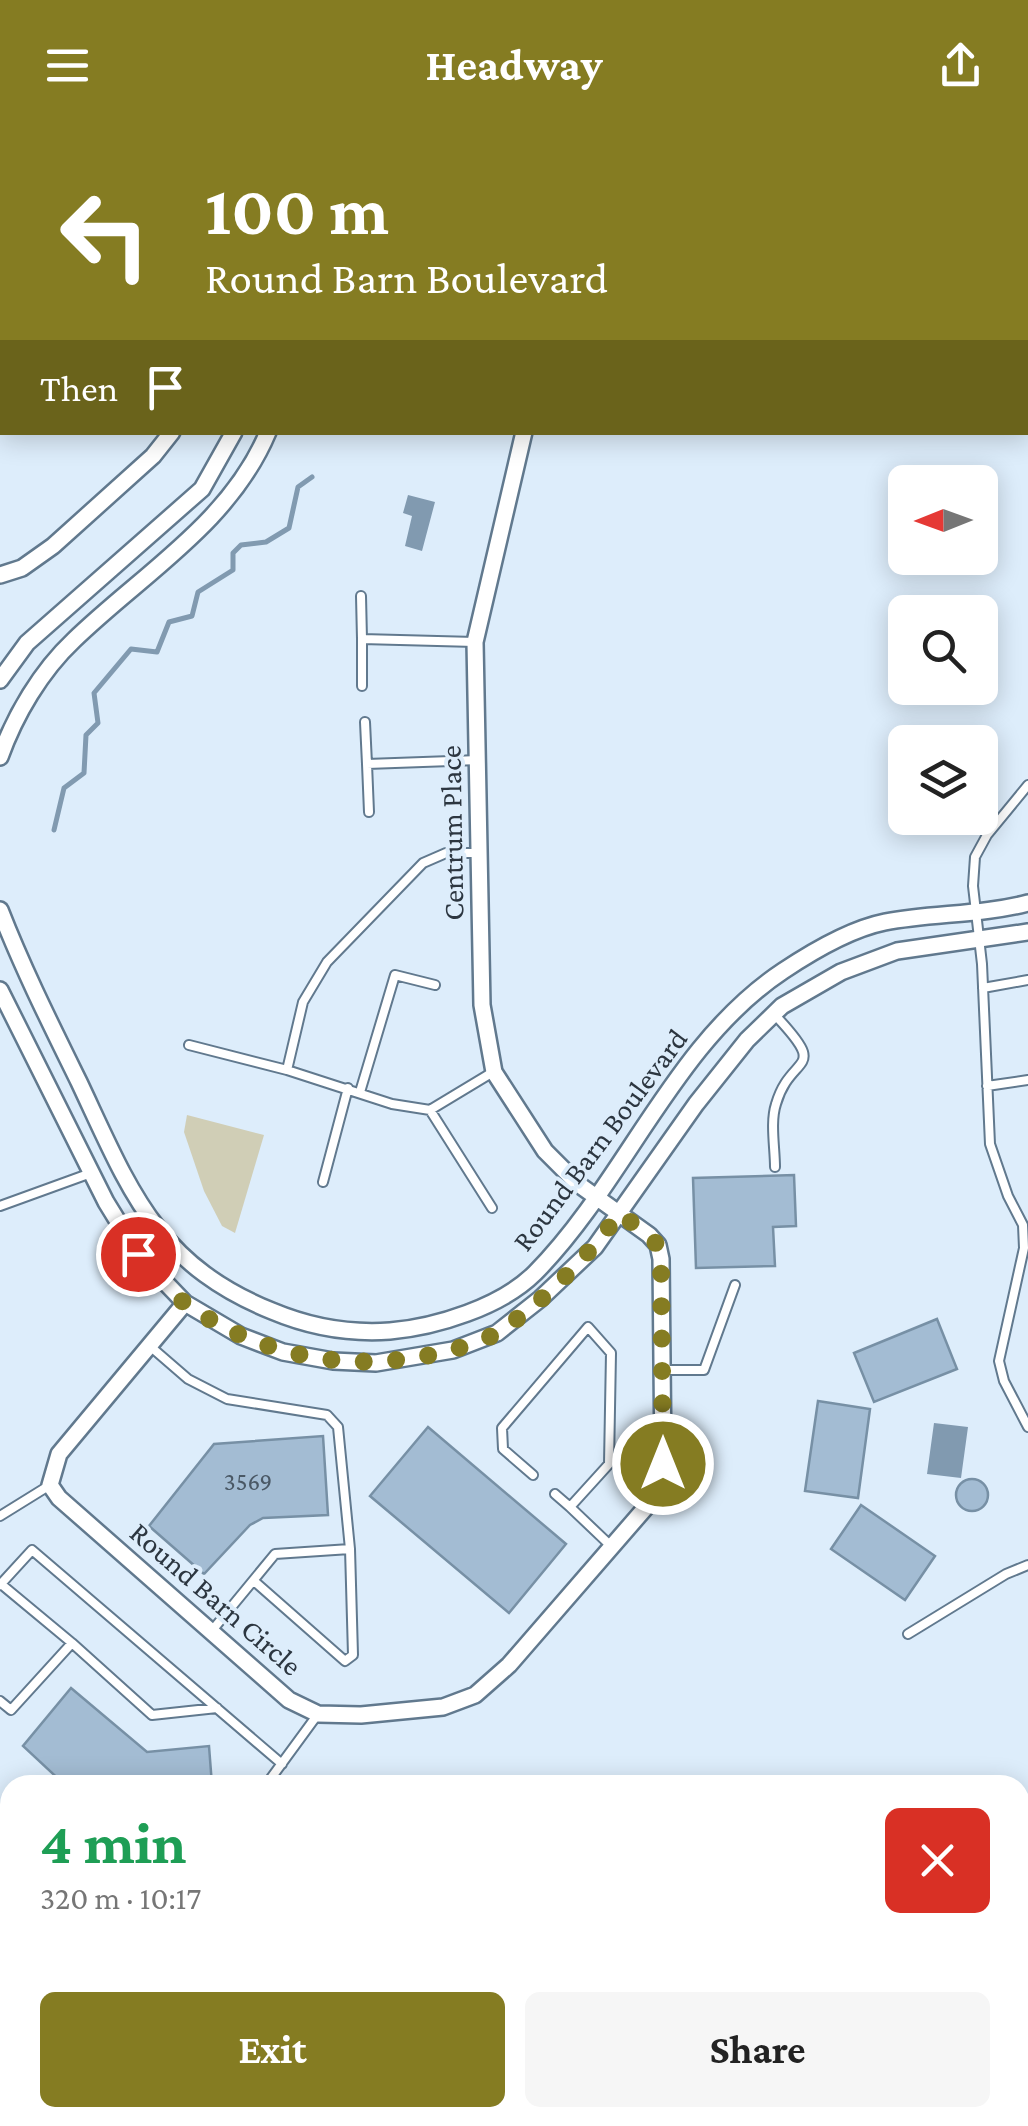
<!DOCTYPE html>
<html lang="en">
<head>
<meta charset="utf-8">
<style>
	body { margin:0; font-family:"Crimson Pro",serif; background:#f6f6f6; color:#222; height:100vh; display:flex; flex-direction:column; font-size:38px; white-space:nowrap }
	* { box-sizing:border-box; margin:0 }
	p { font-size:32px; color:#767676 }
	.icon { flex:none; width:55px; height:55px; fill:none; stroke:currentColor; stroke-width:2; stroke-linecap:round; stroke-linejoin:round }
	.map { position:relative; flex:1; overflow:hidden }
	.details { position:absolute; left:0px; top:1645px; width:1030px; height:352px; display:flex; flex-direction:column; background:#fff; border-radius:30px 30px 0 0; box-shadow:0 5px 25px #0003 }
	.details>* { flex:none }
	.top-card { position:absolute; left:0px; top:0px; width:1030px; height:305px; box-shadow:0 5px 25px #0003; background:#857c22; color:#fff; overflow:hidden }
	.needle { width:65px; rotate:269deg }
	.buttons { position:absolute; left:888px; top:335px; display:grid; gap:20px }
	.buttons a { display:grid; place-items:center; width:110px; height:110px; border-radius:15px; background:#fff; box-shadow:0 5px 25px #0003; font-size:50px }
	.pin { position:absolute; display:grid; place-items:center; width:85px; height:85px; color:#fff; margin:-42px; border:5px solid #fff; border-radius:50%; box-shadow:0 2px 10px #0007 }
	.me { position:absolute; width:110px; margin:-55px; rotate:0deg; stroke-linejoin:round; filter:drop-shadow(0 0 8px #0008) }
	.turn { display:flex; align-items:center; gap:35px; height:210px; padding:0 40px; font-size:45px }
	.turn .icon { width:130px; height:130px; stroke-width:2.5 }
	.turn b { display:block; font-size:70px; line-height:85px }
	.then { display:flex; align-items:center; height:95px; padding:0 40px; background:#0003; gap:20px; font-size:38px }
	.round { display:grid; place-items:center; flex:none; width:105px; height:105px; border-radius:15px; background:#f6f6f6 }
	.summary { display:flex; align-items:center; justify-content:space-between; height:170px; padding:0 40px }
	h1 { font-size:60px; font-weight:700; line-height:75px; color:#1e9e55 }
	.action { display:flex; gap:20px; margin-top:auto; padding:20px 40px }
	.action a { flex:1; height:115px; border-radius:15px; background:#857c22; color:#fff; font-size:40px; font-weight:700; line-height:115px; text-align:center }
	.action a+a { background:#f6f6f6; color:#222 }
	header { display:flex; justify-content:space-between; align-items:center; height:130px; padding:0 40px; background:#857c22; color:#fff; font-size:45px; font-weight:700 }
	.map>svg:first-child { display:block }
	.green { fill:#d0ceb6 }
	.water { fill:#819ab0 }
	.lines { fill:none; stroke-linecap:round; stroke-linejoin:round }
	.stream { stroke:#819ab0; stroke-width:5 }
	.building { fill:#a3bcd3; stroke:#7790a5; stroke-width:2.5 }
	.lane-casing { stroke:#61798e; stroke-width:12 }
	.street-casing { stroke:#61798e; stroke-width:20 }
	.secondary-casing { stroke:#61798e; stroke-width:28 }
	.highway-casing { stroke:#61798e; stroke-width:32 }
	.lane { stroke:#fff; stroke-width:8 }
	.street { stroke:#fff; stroke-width:15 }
	.secondary { stroke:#fff; stroke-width:22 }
	.highway { stroke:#fff; stroke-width:28 }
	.route { stroke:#857c22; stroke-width:18; stroke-dasharray:0 32.4 }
	.labels { text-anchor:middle; stroke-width:8; stroke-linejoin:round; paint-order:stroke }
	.number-label { font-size:25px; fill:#4a5865 }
	.street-label { font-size:30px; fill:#2c3640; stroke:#ddedfb }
</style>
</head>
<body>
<header><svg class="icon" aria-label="menu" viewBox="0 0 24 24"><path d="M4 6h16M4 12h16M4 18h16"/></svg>Headway<svg class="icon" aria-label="share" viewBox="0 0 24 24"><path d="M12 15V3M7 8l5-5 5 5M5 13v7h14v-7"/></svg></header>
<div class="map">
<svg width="1028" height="1996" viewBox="0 0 1028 1996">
	<rect width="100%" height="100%" fill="#ddedfb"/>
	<path class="green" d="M 187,985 L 264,1005 L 235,1103 L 222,1096 L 204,1061 L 184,1002 Z"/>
	<path class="water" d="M 408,365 L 435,372 L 422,421 L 405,416 L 412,386 L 403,383 Z
		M 934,1293 L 968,1297 L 961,1348 L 927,1344 Z"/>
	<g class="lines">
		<path class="stream" d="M 54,700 L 64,658 L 84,643 L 86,605 L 98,593 L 94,563 L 131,519 L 157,522 L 169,492 L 192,486 L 198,462 L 233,440 L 233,423 L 241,415 L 266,412 L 289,398 L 298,357 L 312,347"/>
	</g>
	<path class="building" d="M 794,1045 L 796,1096 L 773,1097 L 775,1136 L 696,1138 L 693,1048 Z
		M 937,1189 L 957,1239 L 874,1272 L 854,1223 Z
		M 818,1271 L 870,1279 L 858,1368 L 805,1361 Z
		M 428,1297 L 566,1414 L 509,1483 L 370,1366 Z
		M 323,1306 L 328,1385 L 263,1388 L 250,1395 L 204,1444 L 149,1396 L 214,1314 Z
		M956 1365a16 16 0 1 1 32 0a16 16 0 1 1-32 0Z
		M 861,1375 L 935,1426 L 905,1470 L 831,1419 Z
		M 71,1558 L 147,1622 L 209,1616 L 212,1655 L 65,1655 L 23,1616 Z"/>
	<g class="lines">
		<g class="lane-casing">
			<path id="lane" d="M 58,0 L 58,2
				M 791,0 L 791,2
				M 0,112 L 2,110
				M 361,466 L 362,509 L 475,512
				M 362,556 L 362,509
				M 365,592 L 367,634 L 479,630
				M 367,634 L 369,682
				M 1028,655 L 987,705 L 975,727 L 973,756 L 982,834 L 990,1014 L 1008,1066 L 1023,1095 L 1024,1118 L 999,1231 L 1004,1251 L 1028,1297
				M 480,723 L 446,723 L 423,733 L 327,832 L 303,872 L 287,940 L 392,974 L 430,980 L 493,942
				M 983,858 L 1028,850
				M 774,884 C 831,944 791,922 776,974 C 770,992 775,1018 775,1037
				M 189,915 L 287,940
				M 987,956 L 1028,950
				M 360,962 L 395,845 L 435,855
				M 430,980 L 492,1078
				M 323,1052 L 348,958
				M 0,1076 L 91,1043
				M 151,1217 L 188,1249 L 227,1269 L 327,1285 L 338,1297 L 350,1419
				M 662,1240 L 704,1240 L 735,1155
				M 533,1345 L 503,1319 L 502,1298 L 588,1197 L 611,1223 L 609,1334 L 570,1377 L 612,1417
				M 555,1364 L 570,1377
				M 0,1386 L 50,1355
				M 1,1454 L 72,1513
				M 0,1455 L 32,1420 L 282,1634
				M 210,1503 L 275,1424 L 350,1419 L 353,1525 L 345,1531 L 254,1451
				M 908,1504 L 1006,1444 L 1028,1435
				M 0,1571 L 11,1580 L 72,1513 L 152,1585 L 217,1578
				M 266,1655 L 318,1584
				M 0,1701 L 10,1713
				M 0,1761 L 10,1773
				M 184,1988 L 190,1996
				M 237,1988 L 244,1996"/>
		</g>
		<g class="street-casing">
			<path id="street" d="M 664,0 L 666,2
				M 361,2 L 362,0
				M 391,2 L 392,0
				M 0,445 L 22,438 L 53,416 L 153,326 L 172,302
				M 0,550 L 27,513 L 202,359 L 234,302
				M 0,627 C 15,585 41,541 74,510 C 142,444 230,393 268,302
				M 0,780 C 23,839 51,895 79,952 C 129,1058 155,1134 272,1181 C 310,1197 348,1204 390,1201 C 436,1197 501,1177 535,1143 C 626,1051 673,914 783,841 C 813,821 850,799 885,792 C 932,783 982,785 1028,773
				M 0,860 L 106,1072 L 138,1124 L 185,1173 L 241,1206 L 283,1222 L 333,1231 L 376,1233 L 453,1220 L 497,1203 L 540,1169 L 595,1117 L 696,974 L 747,910 L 782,876 L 841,842 L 897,821 L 1028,802
				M 185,1173 L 59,1324 L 50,1355 L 59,1368 L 289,1570 L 318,1584 L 361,1585 L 443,1577 L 475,1565 L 509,1535 L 647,1376 L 663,1334 L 661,1129 L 658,1115 L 649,1105 L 578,1054 L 545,1021 L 494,942 L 482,875 L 475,512 L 524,302"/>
		</g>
		<g class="secondary-casing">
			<path id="secondary" d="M 1020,1780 L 1028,1777
				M 489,1996 L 507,1988"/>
		</g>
		<g class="highway-casing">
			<path id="highway" d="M 1020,1847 L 1028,1844
				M 1020,1878 L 1028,1876
				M 1020,1936 L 1028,1933
				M 687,1996 L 709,1988
				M 847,1996 L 871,1988"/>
		</g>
		<use href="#lane" class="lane"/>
		<use href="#street" class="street"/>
		<use href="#secondary" class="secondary"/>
		<use href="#highway" class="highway"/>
	</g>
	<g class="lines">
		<path class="route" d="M 138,1124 C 154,1140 168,1161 186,1174 C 259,1226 348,1243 435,1224 C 456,1219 481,1213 500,1201 C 546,1170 587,1127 620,1083 L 658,1115 L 661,1130 L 663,1334"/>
	</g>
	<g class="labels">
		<g class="number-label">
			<text x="248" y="1360">3569</text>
		</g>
		<g class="street-label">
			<text transform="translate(452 703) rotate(-91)" y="10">Centrum Place</text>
			<text transform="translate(600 1010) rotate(-53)" y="10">Round Barn Boulevard</text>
			<text transform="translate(216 1469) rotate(41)" y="10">Round Barn Circle</text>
		</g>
	</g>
</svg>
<div class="buttons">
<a><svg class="needle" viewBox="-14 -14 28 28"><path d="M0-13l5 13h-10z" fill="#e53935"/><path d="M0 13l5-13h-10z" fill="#767676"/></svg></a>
<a><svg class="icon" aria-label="search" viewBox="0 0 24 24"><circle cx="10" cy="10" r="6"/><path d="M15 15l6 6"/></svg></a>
<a><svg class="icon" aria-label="layers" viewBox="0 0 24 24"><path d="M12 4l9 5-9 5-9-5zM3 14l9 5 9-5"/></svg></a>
</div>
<div class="pin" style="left:138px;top:1124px;background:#d93025"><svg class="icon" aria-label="arrive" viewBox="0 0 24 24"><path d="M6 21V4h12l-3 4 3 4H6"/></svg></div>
<svg class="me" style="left:663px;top:1334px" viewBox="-20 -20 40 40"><circle r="17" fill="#857c22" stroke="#fff" stroke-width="3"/><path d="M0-11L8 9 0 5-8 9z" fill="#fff"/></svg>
<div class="top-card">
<div class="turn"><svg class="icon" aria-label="left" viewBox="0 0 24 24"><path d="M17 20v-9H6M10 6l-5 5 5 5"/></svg><div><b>100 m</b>Round Barn Boulevard</div></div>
<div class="then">Then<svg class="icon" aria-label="arrive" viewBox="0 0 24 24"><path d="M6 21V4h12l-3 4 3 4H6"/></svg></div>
</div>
<section class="details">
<div class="summary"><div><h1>4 min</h1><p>320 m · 10:17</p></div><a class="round" style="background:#d93025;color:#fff"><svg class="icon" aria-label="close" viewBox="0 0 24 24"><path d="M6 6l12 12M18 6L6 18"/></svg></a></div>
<div class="action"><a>Exit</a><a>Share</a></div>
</section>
</div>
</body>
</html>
